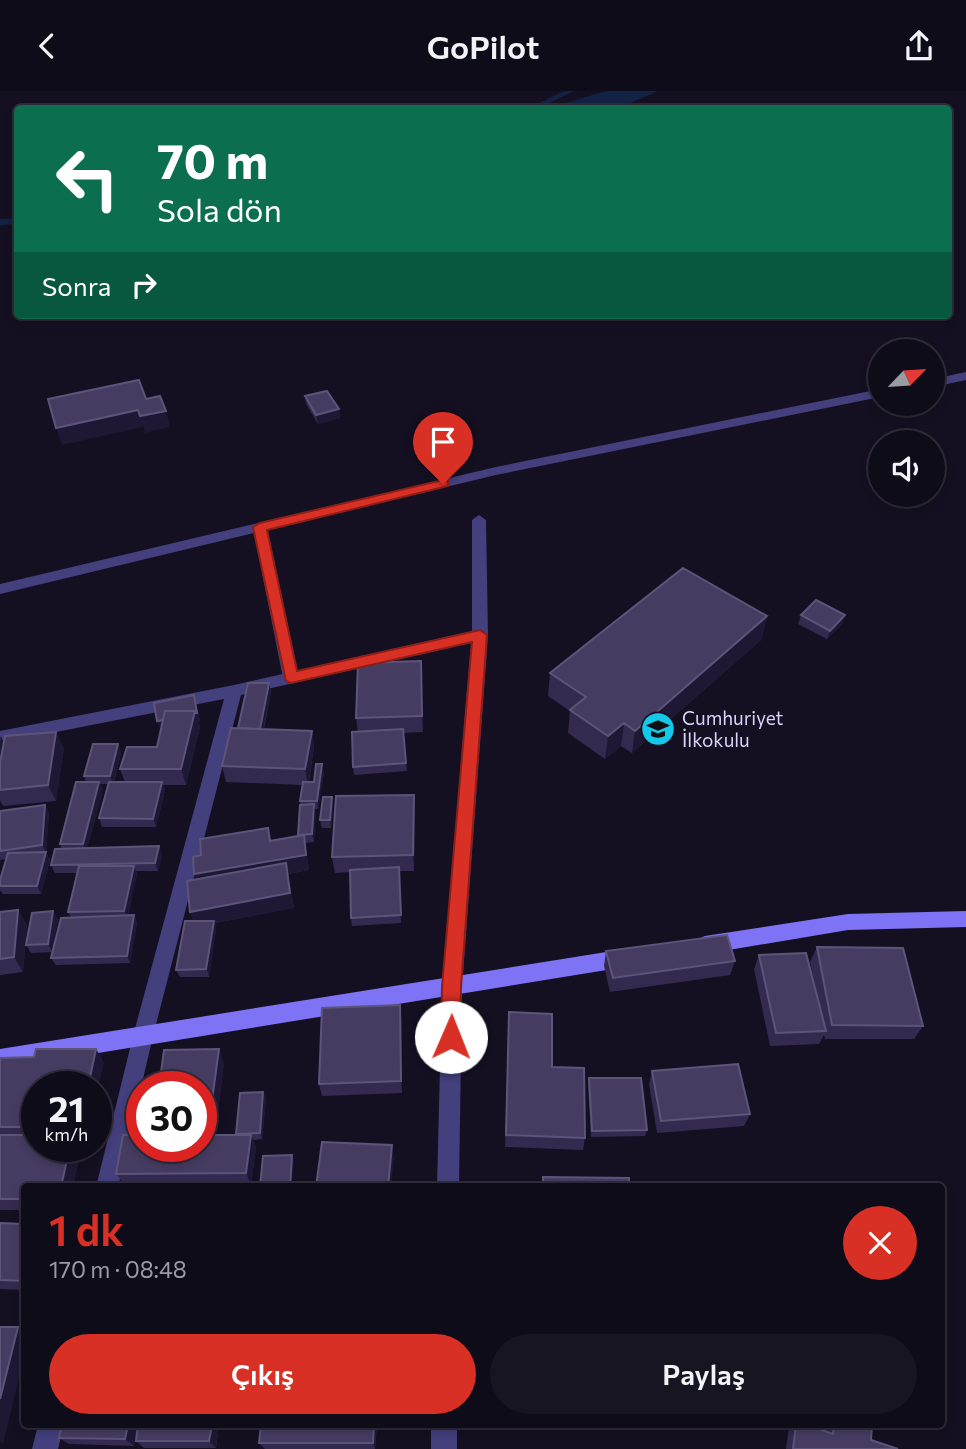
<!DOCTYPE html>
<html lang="tr">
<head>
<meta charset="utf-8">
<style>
	body { margin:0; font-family:Commissioner,sans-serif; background:#181523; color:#f1f3f6; height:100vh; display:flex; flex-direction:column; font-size:26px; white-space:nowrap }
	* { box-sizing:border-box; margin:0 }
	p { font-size:23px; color:#9b9ba2 }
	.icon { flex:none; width:38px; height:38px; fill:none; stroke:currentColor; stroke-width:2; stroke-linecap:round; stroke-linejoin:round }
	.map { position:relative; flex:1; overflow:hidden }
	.sheet { position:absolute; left:21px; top:1092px; width:924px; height:245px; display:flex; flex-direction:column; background:#0f0c1a; border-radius:7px; box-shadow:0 4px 10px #0003,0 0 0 2px #2f2c39 }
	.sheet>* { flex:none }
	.banner { position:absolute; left:14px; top:14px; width:938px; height:214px; border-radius:7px; box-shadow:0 4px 10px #0003,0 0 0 2px #2f2c39; background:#0b6e4f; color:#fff; overflow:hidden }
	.needle { width:46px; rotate:65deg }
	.fabs { position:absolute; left:868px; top:248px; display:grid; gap:14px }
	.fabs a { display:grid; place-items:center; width:77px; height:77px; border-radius:50%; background:#0f0c1a; box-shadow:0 4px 10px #0003,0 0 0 2px #2f2c39; font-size:35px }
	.speed { position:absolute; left:21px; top:980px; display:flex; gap:14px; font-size:35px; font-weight:700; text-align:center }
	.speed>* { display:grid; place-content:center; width:91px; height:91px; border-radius:50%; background:#0f0c1a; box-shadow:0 4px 10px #0003,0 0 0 2px #2f2c39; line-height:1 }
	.speed small { font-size:18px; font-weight:400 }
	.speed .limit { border:10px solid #d22; background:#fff; color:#111 }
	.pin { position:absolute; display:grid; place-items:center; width:60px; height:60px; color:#fff; margin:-72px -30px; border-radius:50% 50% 50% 0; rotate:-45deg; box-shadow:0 0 7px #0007 }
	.pin .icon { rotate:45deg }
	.me { position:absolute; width:77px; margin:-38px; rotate:1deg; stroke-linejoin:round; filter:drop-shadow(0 0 5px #0008) }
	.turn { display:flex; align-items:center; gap:24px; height:147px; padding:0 28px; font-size:32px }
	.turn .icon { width:91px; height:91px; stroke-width:2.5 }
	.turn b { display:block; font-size:49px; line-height:60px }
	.then { display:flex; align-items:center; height:66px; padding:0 28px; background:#0003; gap:14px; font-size:26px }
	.round { display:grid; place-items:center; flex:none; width:74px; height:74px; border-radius:37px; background:#181523 }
	.overview { display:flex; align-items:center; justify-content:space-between; height:119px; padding:0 28px }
	h1 { font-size:42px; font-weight:600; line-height:52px; color:#d93025 }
	.cta { display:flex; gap:14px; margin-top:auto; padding:14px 28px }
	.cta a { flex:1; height:80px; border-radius:42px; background:#d93025; color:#fff; font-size:28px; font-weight:600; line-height:80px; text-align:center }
	.cta a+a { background:#181523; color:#f1f3f6 }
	header { display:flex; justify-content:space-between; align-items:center; height:91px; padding:0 28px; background:#0f0c1a; font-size:32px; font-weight:600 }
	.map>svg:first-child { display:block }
	.water { fill:#122244 }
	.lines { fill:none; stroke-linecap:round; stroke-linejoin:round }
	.stream { fill:#122244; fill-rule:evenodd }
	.lane { fill:#443f7d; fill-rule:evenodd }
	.street { fill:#443f7d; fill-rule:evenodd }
	.secondary { fill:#7d73f4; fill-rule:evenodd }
	.wall { fill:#342a4f }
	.shaded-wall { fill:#1f1835 }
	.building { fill:#463c62; stroke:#5d547a; stroke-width:2 }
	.route { fill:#d93025; stroke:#8d1f18; stroke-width:2 }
	.labels { text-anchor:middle; stroke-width:7; stroke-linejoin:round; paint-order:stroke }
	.poi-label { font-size:19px; fill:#dbd4fc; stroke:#141022; text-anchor:start }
</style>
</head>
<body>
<header><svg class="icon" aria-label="back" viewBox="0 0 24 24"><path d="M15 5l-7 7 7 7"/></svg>GoPilot<svg class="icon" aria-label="share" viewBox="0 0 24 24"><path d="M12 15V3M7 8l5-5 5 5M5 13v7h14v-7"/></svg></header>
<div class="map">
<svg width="966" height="1358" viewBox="0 0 966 1358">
	<rect width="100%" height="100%" fill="#141022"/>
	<path class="water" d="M 606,0 L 658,0 L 619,17 L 549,17 Z"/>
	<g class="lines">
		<path class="stream" d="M 564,0 L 574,0 L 537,18 L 527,18 Z
			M 18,127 L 18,133 L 0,134 L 0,128 Z"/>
		<path class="lane" d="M 260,431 L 267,436 L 299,587 L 291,593 L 283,587 L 253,436 Z"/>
		<path class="street" d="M 966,281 L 966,289 L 933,296 L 933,288 Z
			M 880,298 L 880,306 L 496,384 L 0,503 L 0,493 L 496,376 Z
			M 479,424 L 486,429 L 488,544 L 462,896 L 459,1096 L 437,1096 L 442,896 L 471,552 L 241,604 L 153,945 L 118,1096 L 96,1096 L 133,945 L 224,608 L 0,652 L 0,640 L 234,594 L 472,540 L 472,429 Z
			M 38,1334 L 64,1334 L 58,1358 L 32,1358 Z
			M 431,1334 L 457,1334 L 457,1358 L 431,1358 Z"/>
		<path class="secondary" d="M 966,820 L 966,836 L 848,839 L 705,863 L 698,860 L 695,854 L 698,848 L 705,845 L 848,823 Z
			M 625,858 L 632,861 L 635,867 L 632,873 L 625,876 L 0,978 L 0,958 Z"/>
	</g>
	<path class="wall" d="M 305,305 L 339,318 L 340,327 L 318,333 L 306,313 Z
		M 801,524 L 845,524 L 842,533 L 827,548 L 798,533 Z
		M 767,525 L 761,549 L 632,662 L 621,655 L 605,668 L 568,642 L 570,620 L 548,605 L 550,582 Z
		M 421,570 L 423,641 L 403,642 L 407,680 L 354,684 L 353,676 L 358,641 L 356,627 Z
		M 269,592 L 271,601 L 264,638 L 312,640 L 314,656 L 309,691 L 314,691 L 324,681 L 318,718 L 315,718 L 314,751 L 305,752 L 309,779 L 288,783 L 294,817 L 215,832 L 216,838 L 209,886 L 180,886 L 176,879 L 193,830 L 196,789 L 194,783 L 271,750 L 298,745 L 300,714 L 300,710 L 302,694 L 226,691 L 222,675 L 238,637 Z
		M 194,604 L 200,630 L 198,631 L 200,636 L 186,694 L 163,694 L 165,699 L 156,736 L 102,736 L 99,727 L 108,693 L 100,693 L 103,699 L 87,757 L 162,764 L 158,780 L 136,780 L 137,783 L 128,824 L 134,824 L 137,832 L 130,872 L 56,874 L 51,867 L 71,826 L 68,821 L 78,782 L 55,782 L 51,774 L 62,758 L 60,753 L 86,691 L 84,685 L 118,653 L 121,662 L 114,691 L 125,691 L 120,678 L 157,656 L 161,638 L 157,630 Z
		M 0,645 L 4,651 L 64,657 L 56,710 L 3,715 L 0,709 Z
		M 414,704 L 415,720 L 414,780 L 399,780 L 401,832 L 352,835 L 351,827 L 350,781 L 335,782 L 332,766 Z
		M 332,706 L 333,714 L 331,737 L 322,737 L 320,729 Z
		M 45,714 L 49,722 L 46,762 L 50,769 L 41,803 L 3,803 L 0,799 L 0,789 L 6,768 L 0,769 L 0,720 Z
		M 18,819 L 27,834 L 23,881 L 0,884 L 0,821 Z
		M 58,828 L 52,861 L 31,862 L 26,854 Z
		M 817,856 L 923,935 L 914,948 L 825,948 L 824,944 L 819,953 L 770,955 L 754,878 L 759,864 L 817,904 L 810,871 Z
		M 606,860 L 735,870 L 730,884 L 610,901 L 604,875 Z
		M 509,921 L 552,976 L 585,1047 L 583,1059 L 505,1056 Z
		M 402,927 L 402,1002 L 322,1005 L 319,993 Z
		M 0,967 L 104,971 L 37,996 L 37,1055 L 81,1055 L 82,1057 L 24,1096 L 24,1119 L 0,1119 Z
		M 224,971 L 216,1037 L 201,1037 L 201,996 Z
		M 652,980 L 750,1023 L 744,1035 L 657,1042 L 649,993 Z
		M 589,987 L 647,1039 L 645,1045 L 591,1046 L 588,994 Z
		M 263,1001 L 266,1008 L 262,1048 L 253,1049 L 256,1056 L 251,1094 L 125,1094 L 116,1083 L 236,1044 Z
		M 0,1132 L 24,1133 L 24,1199 L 0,1198 Z
		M 138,1334 L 134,1355 L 69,1353 L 59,1347 Z
		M 219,1334 L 216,1357 L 144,1357 L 136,1350 Z
		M 261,1334 L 377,1334 L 375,1358 L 265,1358 L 259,1352 Z
		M 792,1334 L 807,1334 L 825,1340 L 826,1334 L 872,1334 L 871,1349 L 898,1358 L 786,1358 L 789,1336 Z"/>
	<path class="shaded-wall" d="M 339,318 L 340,327 L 318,333 L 316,324 Z
		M 138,319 L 143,336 L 62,354 L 56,337 Z
		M 166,320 L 170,336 L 145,342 L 140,325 Z
		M 845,524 L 842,533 L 827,548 L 830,540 Z
		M 767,525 L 761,549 L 632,662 L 635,640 Z
		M 421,570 L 422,586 L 423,641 L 422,625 Z
		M 269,592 L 271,601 L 261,649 L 259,641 Z
		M 194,604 L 200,630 L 198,631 L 200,636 L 186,694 L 181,678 L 192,632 L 160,638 L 157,630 Z
		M 624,632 L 621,655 L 605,668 L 608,645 Z
		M 312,640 L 314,656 L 308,694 L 305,678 Z
		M 56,641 L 64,657 L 56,710 L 48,694 Z
		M 1,645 L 5,654 L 0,693 L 0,653 Z
		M 118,653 L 121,662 L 113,693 L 110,685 Z
		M 322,673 L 324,681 L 318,718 L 317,710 Z
		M 99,691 L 103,699 L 86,761 L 83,753 Z
		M 162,691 L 165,699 L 156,736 L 153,728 Z
		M 414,704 L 415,720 L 414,780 L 413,764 Z
		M 332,706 L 333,714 L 331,737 L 330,729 Z
		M 314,713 L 316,722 L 314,751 L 312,743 Z
		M 45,714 L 49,722 L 46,762 L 50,769 L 41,803 L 37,795 L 46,761 L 42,754 Z
		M 304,744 L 309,779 L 288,783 L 294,817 L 215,832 L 216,838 L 209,886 L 195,836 L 190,821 L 199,798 L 194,783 Z
		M 159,755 L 162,764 L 158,780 L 155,772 Z
		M 134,775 L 137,783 L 128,828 L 124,820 Z
		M 18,819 L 27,834 L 23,881 L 14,866 Z
		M 53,820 L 58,828 L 52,861 L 48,853 Z
		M 134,824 L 137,832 L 130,872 L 127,865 Z
		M 400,914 L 402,927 L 402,1002 L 401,990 Z
		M 96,958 L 104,971 L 96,1007 L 96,996 L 88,996 Z
		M 219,958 L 224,971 L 216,1037 L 210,1024 Z
		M 263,1001 L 266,1008 L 262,1048 L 260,1042 Z
		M 251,1044 L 256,1056 L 251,1094 L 246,1082 Z
		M 392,1054 L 394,1066 L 391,1096 L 388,1096 Z
		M 70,1055 L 81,1055 L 82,1057 L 73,1096 L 61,1096 Z
		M 292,1064 L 294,1070 L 292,1096 L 290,1096 Z
		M 18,1236 L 24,1241 L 24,1266 L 3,1353 L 0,1351 L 0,1308 Z
		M 128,1334 L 138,1334 L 134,1355 L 125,1348 Z
		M 212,1334 L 219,1334 L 216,1357 L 209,1350 Z
		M 374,1334 L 377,1334 L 375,1358 L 373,1352 Z"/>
	<path class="building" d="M 139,289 L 146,308 L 160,305 L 166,320 L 140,325 L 138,319 L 56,337 L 48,308 Z
		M 327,300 L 339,318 L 316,324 L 305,305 Z
		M 683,477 L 767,525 L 635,640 L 624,632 L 608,645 L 570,619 L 586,606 L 550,582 Z
		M 816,509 L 845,524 L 830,540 L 801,524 Z
		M 421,570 L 422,625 L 356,627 L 358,572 Z
		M 248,592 L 269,592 L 260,638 L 238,637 Z
		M 194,604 L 197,622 L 196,622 L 195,620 L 165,620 L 163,629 L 157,630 L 154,612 Z
		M 165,620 L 195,620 L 181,678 L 120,678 L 127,656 L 157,656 Z
		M 231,637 L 312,640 L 305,678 L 222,675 Z
		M 403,638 L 406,672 L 353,676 L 352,641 Z
		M 56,641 L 48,694 L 0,699 L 0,672 L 5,645 Z
		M 93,653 L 118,653 L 110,685 L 84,685 Z
		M 316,673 L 322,673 L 317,710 L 300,710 L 303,691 L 314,691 Z
		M 76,691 L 99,691 L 83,753 L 60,753 Z
		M 109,691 L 162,691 L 153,728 L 99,727 Z
		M 414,704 L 413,764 L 332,766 L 336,705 Z
		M 323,706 L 332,706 L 330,729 L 320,729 Z
		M 314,713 L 312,743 L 298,744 L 300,714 Z
		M 45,714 L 42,754 L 0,760 L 0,720 Z
		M 268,737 L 270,750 L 304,744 L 306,764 L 194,783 L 193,766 L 201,764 L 200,748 Z
		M 159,755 L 155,772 L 51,774 L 55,758 Z
		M 46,761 L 37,795 L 0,795 L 0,789 L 8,762 Z
		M 286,772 L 290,802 L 190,821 L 187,790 Z
		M 79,775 L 134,775 L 124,820 L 68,821 Z
		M 399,776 L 401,824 L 351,827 L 350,779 Z
		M 18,819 L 14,866 L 0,868 L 0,821 Z
		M 53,820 L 48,853 L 26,854 L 32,822 Z
		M 134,824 L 127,865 L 51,867 L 61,827 Z
		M 185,830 L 214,830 L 206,878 L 176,879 Z
		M 727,844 L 735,870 L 613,887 L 606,860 Z
		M 817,856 L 903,857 L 923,935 L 832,934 Z
		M 806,862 L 826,940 L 776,942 L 759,864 Z
		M 400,914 L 401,990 L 319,993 L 322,917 Z
		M 509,921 L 552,923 L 552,976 L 584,977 L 585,1047 L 506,1044 Z
		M 36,958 L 96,958 L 88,996 L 37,996 L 37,1036 L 0,1036 L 0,967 L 34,966 Z
		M 219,958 L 210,1024 L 201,1025 L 201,996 L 159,996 L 164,959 Z
		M 738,973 L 750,1023 L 661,1030 L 652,980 Z
		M 589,987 L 641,987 L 647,1039 L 592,1040 Z
		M 263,1001 L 260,1042 L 236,1043 L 240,1002 Z
		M 0,1044 L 37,1044 L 37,1055 L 70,1055 L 61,1096 L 24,1096 L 24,1108 L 0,1108 Z
		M 123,1044 L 142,1044 L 142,1055 L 201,1055 L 201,1044 L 251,1044 L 246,1082 L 116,1083 Z
		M 322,1051 L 392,1054 L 388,1096 L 316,1096 Z
		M 292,1064 L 290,1096 L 260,1096 L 263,1065 Z
		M 543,1086 L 629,1087 L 629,1096 L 543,1096 Z
		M 0,1132 L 24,1133 L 24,1190 L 0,1189 Z
		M 0,1236 L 18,1236 L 0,1308 Z
		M 62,1334 L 128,1334 L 125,1348 L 59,1347 Z
		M 138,1334 L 212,1334 L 209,1350 L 136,1350 Z
		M 261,1334 L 374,1334 L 373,1352 L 259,1352 Z
		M 796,1334 L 807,1334 L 833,1343 L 834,1334 L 872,1334 L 871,1349 L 898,1358 L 793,1358 Z"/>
	<path class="route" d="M 443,389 L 448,390 L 448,395 L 267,439 L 297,580 L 480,539 L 487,544 L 461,896 L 460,946 L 458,952 L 451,954 L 444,952 L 441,946 L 442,896 L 472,551 L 291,592 L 286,590 L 253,436 L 260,432 Z"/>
	<defs>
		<g id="school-disc" transform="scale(1.75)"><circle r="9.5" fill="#13c8e9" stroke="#141022"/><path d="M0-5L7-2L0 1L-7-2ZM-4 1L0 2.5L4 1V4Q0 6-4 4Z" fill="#111"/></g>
	</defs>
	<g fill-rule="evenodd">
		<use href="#school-disc" x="658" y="638"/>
	</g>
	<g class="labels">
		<g class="poi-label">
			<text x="682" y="634">Cumhuriyet<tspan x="682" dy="22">İlkokulu</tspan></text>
		</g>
	</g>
</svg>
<div class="fabs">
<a><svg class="needle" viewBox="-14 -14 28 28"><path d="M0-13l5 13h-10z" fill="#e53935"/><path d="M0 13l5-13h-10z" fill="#9b9ba2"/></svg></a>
<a><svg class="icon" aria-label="sound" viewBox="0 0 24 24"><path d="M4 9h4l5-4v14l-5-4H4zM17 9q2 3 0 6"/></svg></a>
</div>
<div class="speed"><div>21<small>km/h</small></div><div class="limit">30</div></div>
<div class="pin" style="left:443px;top:393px;background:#d93025"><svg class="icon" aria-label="arrive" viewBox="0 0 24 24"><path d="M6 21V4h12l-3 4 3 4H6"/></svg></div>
<svg class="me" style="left:451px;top:946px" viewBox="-20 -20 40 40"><circle r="19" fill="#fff"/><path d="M0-13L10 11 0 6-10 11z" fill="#d93025"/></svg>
<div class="banner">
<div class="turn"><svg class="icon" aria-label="left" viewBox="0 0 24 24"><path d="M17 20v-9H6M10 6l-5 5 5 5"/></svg><div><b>70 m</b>Sola dön</div></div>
<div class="then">Sonra<svg class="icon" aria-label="right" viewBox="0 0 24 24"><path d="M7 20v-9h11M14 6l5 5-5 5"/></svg></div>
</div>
<section class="sheet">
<div class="overview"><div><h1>1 dk</h1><p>170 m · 08:48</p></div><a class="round" style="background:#d93025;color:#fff"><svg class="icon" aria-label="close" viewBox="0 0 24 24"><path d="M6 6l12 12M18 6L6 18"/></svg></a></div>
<div class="cta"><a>Çıkış</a><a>Paylaş</a></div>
</section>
</div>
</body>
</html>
